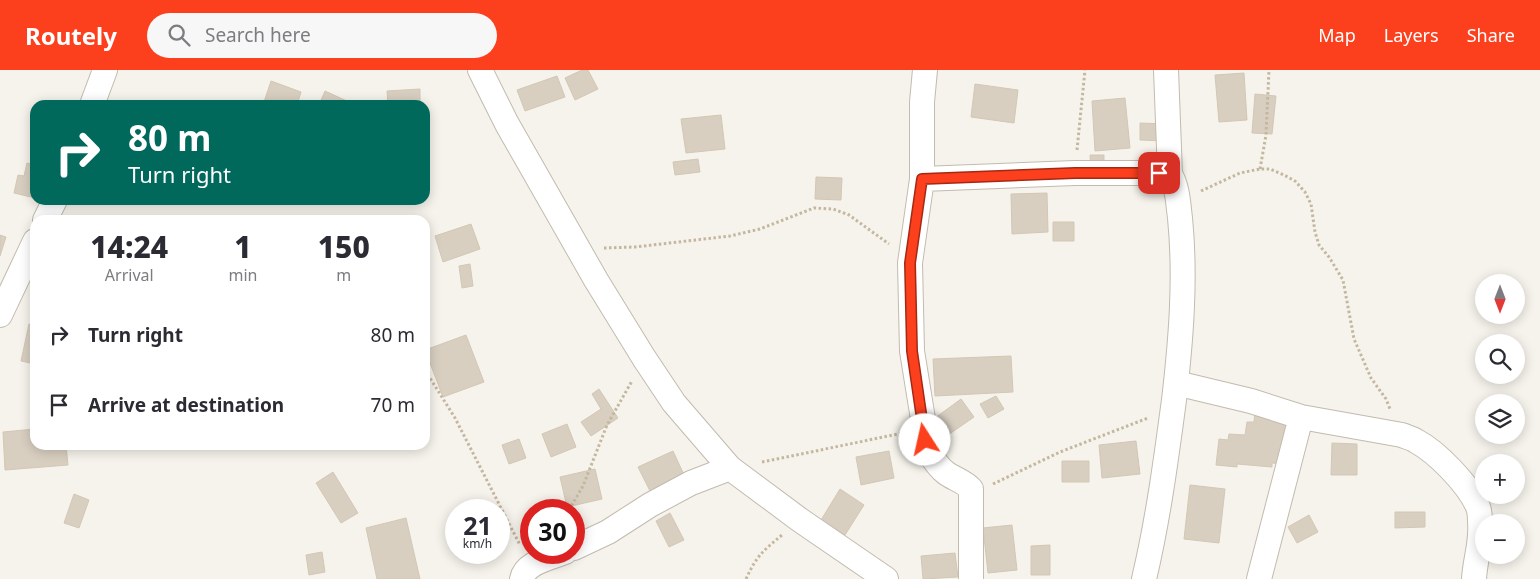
<!DOCTYPE html>
<html lang="en">
<head>
<meta charset="utf-8">
<style>
	body { margin:0; font-family:"Noto Sans",sans-serif; background:#f7f7f7; color:#2b2b33; height:100vh; display:flex; flex-direction:column; font-size:19px; white-space:nowrap }
	* { box-sizing:border-box; margin:0 }
	p { font-size:16px; color:#7c7c81 }
	.icon { flex:none; width:28px; height:28px; fill:none; stroke:currentColor; stroke-width:2; stroke-linecap:round; stroke-linejoin:round }
	.map { position:relative; flex:1; overflow:hidden }
	.side { position:absolute; left:30px; top:145px; width:400px; height:235px; display:flex; flex-direction:column; background:#fff; border-radius:15px; box-shadow:0 2px 12px #0003 }
	.side>* { flex:none }
	.guide { position:absolute; left:30px; top:30px; width:400px; height:105px; border-radius:15px; box-shadow:0 2px 12px #0003; background:#00695c; color:#fff; overflow:hidden }
	.needle { width:32px; rotate:180deg }
	.buttons { position:absolute; left:1475px; top:204px; display:grid; gap:10px }
	.buttons a { display:grid; place-items:center; width:50px; height:50px; border-radius:50%; background:#fff; box-shadow:0 2px 12px #0003; font-size:25px }
	.speed { position:absolute; left:445px; top:429px; display:flex; gap:10px; font-size:25px; font-weight:700; text-align:center }
	.speed>* { display:grid; place-content:center; width:65px; height:65px; border-radius:50%; background:#fff; box-shadow:0 2px 12px #0003; line-height:1 }
	.speed small { font-size:12px; font-weight:400 }
	.speed .limit { border:8px solid #d22; background:#fff; color:#111 }
	.pin { position:absolute; display:grid; place-items:center; width:42px; height:42px; color:#fff; margin:-21px; border-radius:10px; box-shadow:0 2px 8px #0006 }
	.me { position:absolute; width:55px; margin:-28px; rotate:350deg; stroke-linejoin:round; filter:drop-shadow(0 0 4px #0008) }
	.turn { display:flex; align-items:center; gap:18px; height:105px; padding:0 15px; font-size:22px }
	.turn .icon { width:65px; height:65px; stroke-width:2.5 }
	.turn b { display:block; font-size:35px; line-height:42px }
	.eta { display:flex; justify-content:space-evenly; align-items:center; height:85px; text-align:center }
	.eta b { font-size:30px; font-weight:800; line-height:35px }
	ul { padding:0; list-style:none }
	li { display:flex; align-items:center; gap:15px; height:70px; padding:0 15px }
	li div { flex:1 }
	li b { display:block; font-size:19px }
	li em { font-style:normal }
	header { display:flex; align-items:center; gap:30px; box-sizing:border-box; height:70px; padding:0 25px; background:#fc3f1d; color:#fff }
	header strong { font-size:24px }
	nav { display:flex; gap:28px; margin-inline-start:auto; font-size:18px }
	.search { width:350px; height:45px; background:#f7f7f7; display:flex; align-items:center; gap:12px; box-sizing:border-box; padding:0 18px; border-radius:28px; color:#7c7c81; font-size:19px }
	.map>svg:first-child { display:block }
	.building { fill:#d8cfc1; stroke:#d3c7b4 }
	.lines { fill:none; stroke-linecap:round; stroke-linejoin:round }
	.minor-casing { stroke:#c2bbae; stroke-width:26 }
	.path { stroke:#c4b79f; stroke-width:3; stroke-dasharray:2.5 2.5; stroke-linecap:butt }
	.minor { stroke:#fff; stroke-width:24 }
	.route-casing { stroke:#a42913; stroke-width:12 }
	.route { stroke:#fc3f1d; stroke-width:9 }
</style>
</head>
<body>
<header>
<strong>Routely</strong>
<div class="search"><svg class="icon" aria-label="search" viewBox="0 0 24 24"><circle cx="10" cy="10" r="6"/><path d="M15 15l6 6"/></svg>Search here</div>
<nav><a>Map</a><a>Layers</a><a>Share</a></nav>
</header>
<div class="map">
<svg width="1540" height="509" viewBox="0 0 1540 509">
	<rect width="100%" height="100%" fill="#f6f3ec"/>
	<path class="building" d="M 582,0 L 588,0 L 598,19 L 575,30 L 565,8 Z
		M 1244,3 L 1247,50 L 1219,52 L 1215,5 Z
		M 557,6 L 565,27 L 525,41 L 517,20 Z
		M 271,11 L 301,22 L 297,35 L 263,35 Z
		M 975,14 L 1018,20 L 1014,53 L 971,47 Z
		M 420,19 L 420,35 L 388,35 L 387,21 Z
		M 325,21 L 349,32 L 348,35 L 319,35 Z
		M 1255,24 L 1276,26 L 1272,64 L 1252,63 Z
		M 1125,28 L 1130,78 L 1095,81 L 1092,31 Z
		M 721,45 L 725,79 L 686,83 L 681,49 Z
		M 1140,53 L 1165,54 L 1164,71 L 1140,70 Z
		M 1090,85 L 1104,85 L 1104,102 L 1091,102 Z
		M 698,89 L 700,102 L 675,105 L 673,92 Z
		M 27,93 L 35,95 L 35,128 L 14,123 L 18,105 L 24,106 Z
		M 816,107 L 842,108 L 841,130 L 815,129 Z
		M 1047,123 L 1048,162 L 1012,164 L 1011,124 Z
		M 1053,152 L 1074,152 L 1074,171 L 1053,171 Z
		M 471,154 L 480,179 L 443,192 L 435,166 Z
		M 0,165 L 6,167 L 0,186 Z
		M 470,194 L 473,216 L 462,218 L 459,196 Z
		M 29,254 L 35,255 L 35,294 L 21,291 Z
		M 466,265 L 484,312 L 443,327 L 425,280 Z
		M 1011,286 L 1013,322 L 935,326 L 933,289 Z
		M 599,319 L 618,348 L 591,366 L 581,352 L 601,339 L 592,324 Z
		M 996,326 L 1004,339 L 988,348 L 980,334 Z
		M 961,329 L 974,347 L 948,365 L 935,348 Z
		M 1285,337 L 1284,355 L 1288,355 L 1285,394 L 1272,393 L 1272,397 L 1237,394 L 1237,397 L 1216,395 L 1219,369 L 1228,370 L 1229,364 L 1245,365 L 1247,352 L 1254,352 L 1255,340 Z
		M 567,354 L 576,377 L 551,387 L 542,364 Z
		M 35,359 L 35,375 L 66,375 L 68,395 L 5,400 L 3,362 Z
		M 519,369 L 526,388 L 509,394 L 502,375 Z
		M 1136,371 L 1140,404 L 1102,408 L 1099,375 Z
		M 1332,373 L 1357,374 L 1357,405 L 1331,405 Z
		M 673,381 L 685,407 L 651,423 L 638,397 Z
		M 889,381 L 894,408 L 861,415 L 856,387 Z
		M 1062,391 L 1089,391 L 1089,412 L 1062,412 Z
		M 595,399 L 602,429 L 567,437 L 560,407 Z
		M 333,402 L 358,443 L 341,453 L 316,413 Z
		M 1190,415 L 1225,419 L 1219,473 L 1184,469 Z
		M 840,419 L 864,435 L 845,465 L 821,450 Z
		M 74,424 L 89,430 L 79,458 L 64,453 Z
		M 1395,442 L 1425,442 L 1425,457 L 1395,458 Z
		M 670,443 L 684,470 L 669,477 L 656,451 Z
		M 1309,445 L 1318,462 L 1297,473 L 1288,457 Z
		M 406,448 L 420,509 L 377,509 L 366,458 Z
		M 1012,455 L 1017,500 L 988,503 L 983,458 Z
		M 1050,475 L 1050,505 L 1031,505 L 1031,476 Z
		M 322,482 L 325,502 L 309,505 L 306,485 Z
		M 955,483 L 958,507 L 923,509 L 921,486 Z"/>
	<g class="lines">
		<g class="minor-casing">
			<path id="minor" d="M 480,0 L 507,54 L 596,210 L 644,288 L 674,333 L 730,398 L 800,450 L 886,509
				M 925,0 L 922,32 L 922,109 L 910,193 L 912,281 L 928,380 C 933,389 938,397 946,403 C 954,409 964,411 971,419 L 971,509
				M 1166,0 L 1170,104
				M 92,35 L 105,0
				M 922,109 L 1075,103 L 1159,103 L 1170,104 C 1178,118 1178,133 1180,148 C 1186,208 1181,270 1174,330 C 1166,390 1158,450 1144,509
				M 45,150 L 55,130
				M 0,245 L 35,171
				M 1176,313 L 1251,331 L 1301,347 L 1402,365 C 1406,367 1412,368 1416,371 C 1437,382 1469,415 1478,437 C 1480,442 1480,447 1480,452 C 1482,473 1475,489 1474,509
				M 574,478 L 608,462 L 650,435 L 691,413 L 730,398
				M 522,509 C 525,492 551,488 565,482
				M 1259,509 L 1301,347"/>
		</g>
		<path class="path" d="M 1077,80 L 1085,0
			M 1260,99 L 1266,65 L 1269,0
			M 1201,121 L 1240,103 L 1260,99 L 1270,99 L 1284,105 L 1295,111 L 1305,122 L 1311,134 L 1315,162 L 1319,175 L 1329,187 L 1343,210 L 1354,269 L 1371,308 L 1386,329 L 1390,339
			M 604,178 L 635,177 L 730,166 L 760,159 L 814,138 L 833,139 L 849,145 L 889,174
			M 425,300 L 455,348 L 520,475
			M 762,392 L 903,363
			M 993,414 L 1060,382 L 1148,348
			M 569,440 L 583,416 L 607,355 L 632,311
			M 746,509 C 757,485 763,481 782,465"/>
		<use href="#minor" class="minor"/>
	</g>
	<g class="lines">
		<g class="route-casing">
			<path id="route" d="M 925,370 L 912,281 L 910,193 L 922,109 L 1075,103 L 1159,103"/>
		</g>
		<use href="#route" class="route"/>
	</g>
</svg>
<div class="buttons">
<a><svg class="needle" viewBox="-14 -14 28 28"><path d="M0-13l5 13h-10z" fill="#e53935"/><path d="M0 13l5-13h-10z" fill="#7c7c81"/></svg></a>
<a><svg class="icon" aria-label="search" viewBox="0 0 24 24"><circle cx="10" cy="10" r="6"/><path d="M15 15l6 6"/></svg></a>
<a><svg class="icon" aria-label="layers" viewBox="0 0 24 24"><path d="M12 4l9 5-9 5-9-5zM3 14l9 5 9-5"/></svg></a>
<a>+</a>
<a>−</a>
</div>
<div class="speed"><div>21<small>km/h</small></div><div class="limit">30</div></div>
<div class="pin" style="left:1159px;top:103px;background:#d93025"><svg class="icon" aria-label="arrive" viewBox="0 0 24 24"><path d="M6 21V4h12l-3 4 3 4H6"/></svg></div>
<svg class="me" style="left:925px;top:370px" viewBox="-20 -20 40 40"><circle r="19" fill="#fff"/><path d="M0-13L10 11 0 6-10 11z" fill="#fc3f1d"/></svg>
<div class="guide">
<div class="turn"><svg class="icon" aria-label="right" viewBox="0 0 24 24"><path d="M7 20v-9h11M14 6l5 5-5 5"/></svg><div><b>80 m</b>Turn right</div></div>
</div>
<section class="side">
<div class="eta">
<div><b>14:24</b><p>Arrival</p></div>
<div><b>1</b><p>min</p></div>
<div><b>150</b><p>m</p></div>
</div>
<ul>
<li><svg class="icon" aria-label="right" viewBox="0 0 24 24"><path d="M7 20v-9h11M14 6l5 5-5 5"/></svg><div><b>Turn right</b></div><em>80 m</em></li>
<li><svg class="icon" aria-label="arrive" viewBox="0 0 24 24"><path d="M6 21V4h12l-3 4 3 4H6"/></svg><div><b>Arrive at destination</b></div><em>70 m</em></li>
</ul>
</section>
</div>
</body>
</html>
